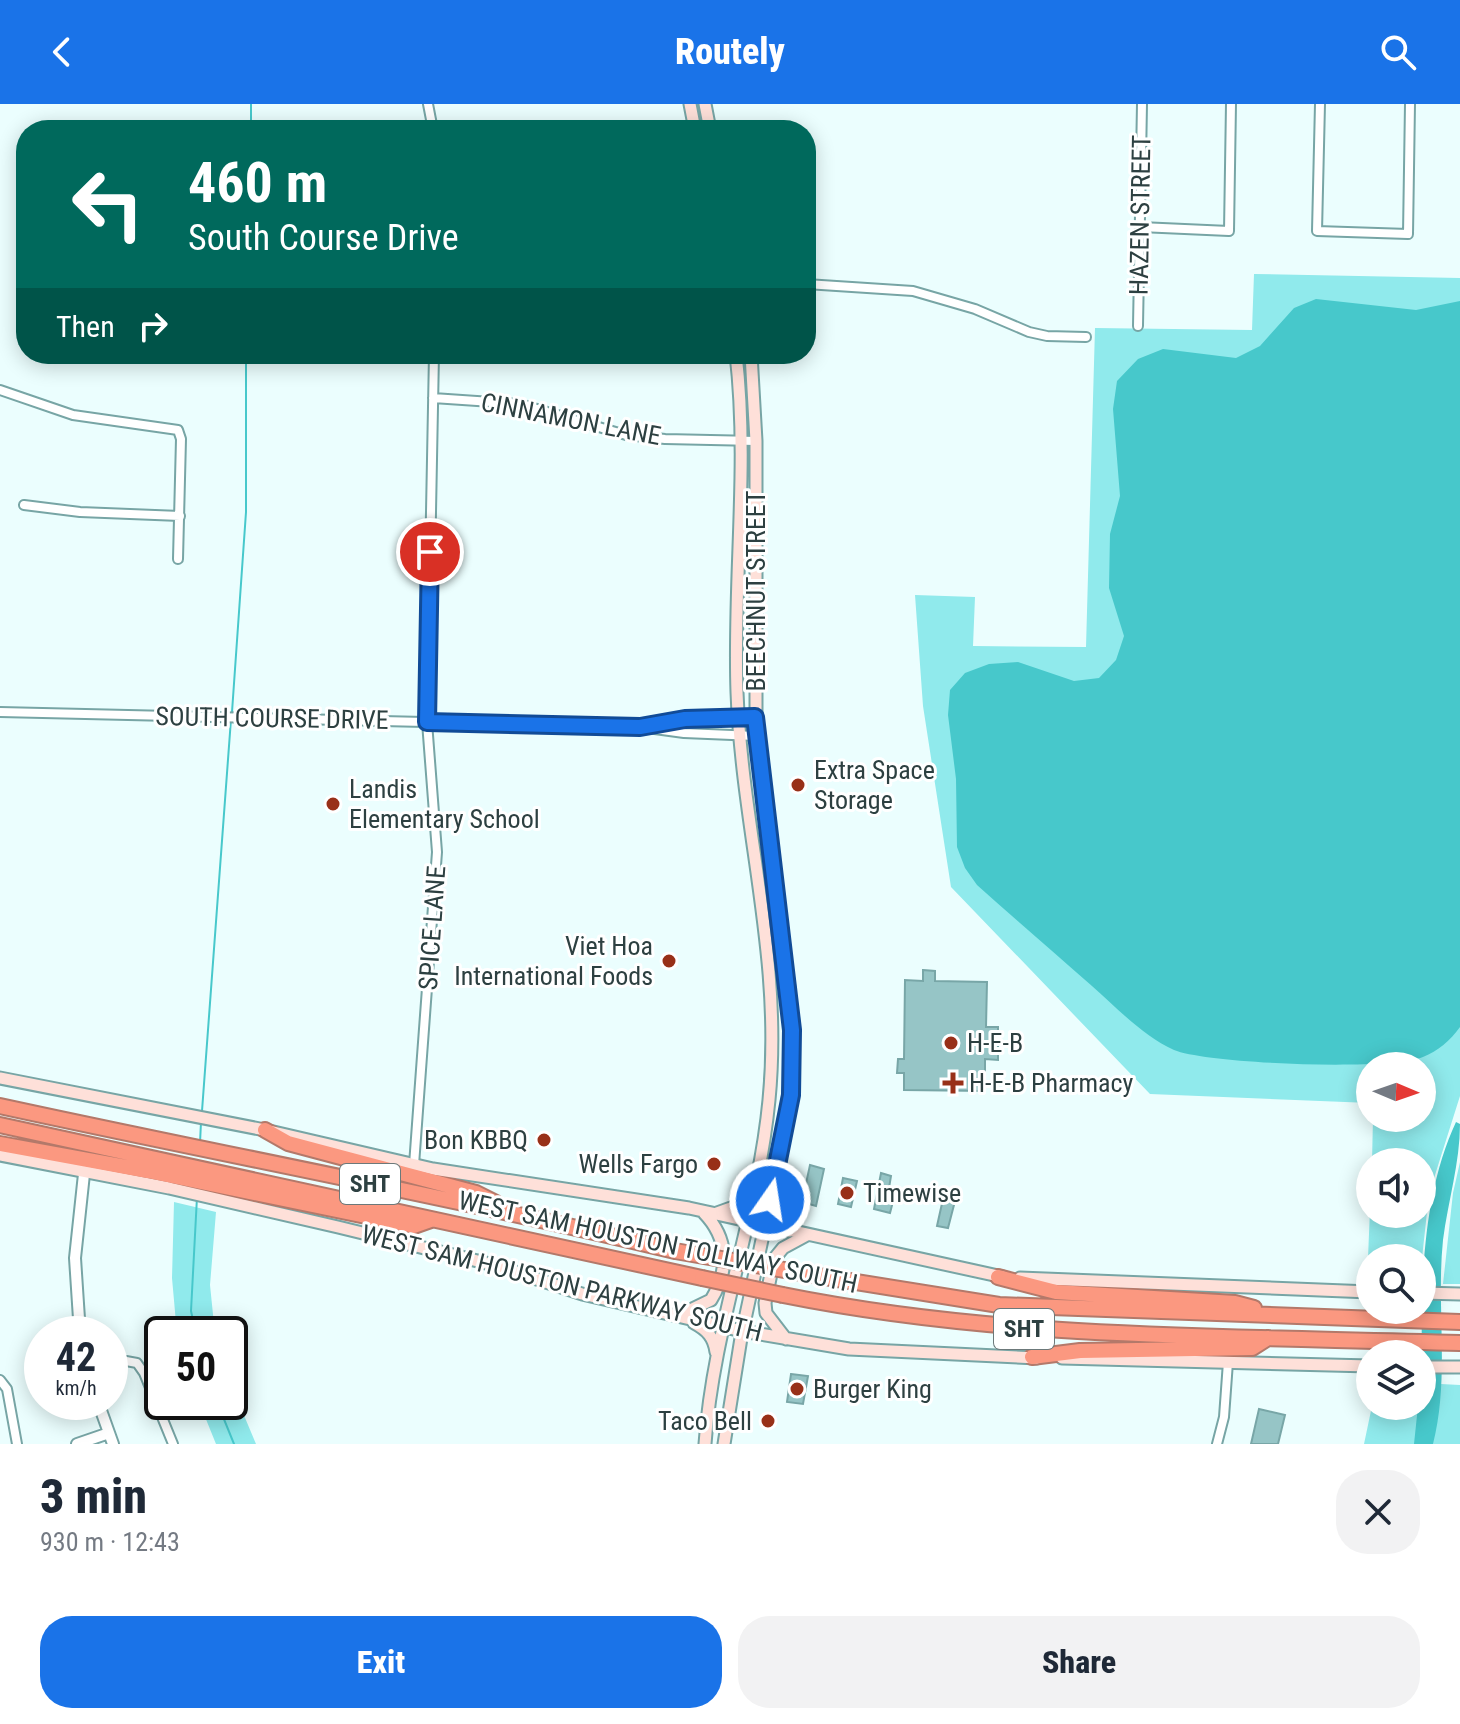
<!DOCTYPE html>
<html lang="en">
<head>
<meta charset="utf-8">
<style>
	body { margin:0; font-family:"Roboto Condensed",sans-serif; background:#f2f2f3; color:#1f2937; height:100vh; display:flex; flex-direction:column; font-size:30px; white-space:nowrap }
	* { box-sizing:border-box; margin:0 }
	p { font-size:26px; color:#747a83 }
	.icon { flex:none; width:44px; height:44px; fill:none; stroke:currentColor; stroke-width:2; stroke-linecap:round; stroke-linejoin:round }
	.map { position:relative; height:1340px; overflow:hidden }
	.details { display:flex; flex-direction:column; background:#fff; flex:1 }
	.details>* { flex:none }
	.hud { position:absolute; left:16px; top:16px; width:800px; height:244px; border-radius:32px; box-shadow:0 4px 20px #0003; background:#00695c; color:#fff; overflow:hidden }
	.needle { width:52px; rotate:92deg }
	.controls { position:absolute; left:1356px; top:948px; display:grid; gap:16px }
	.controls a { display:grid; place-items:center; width:80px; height:80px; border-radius:50%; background:#fff; box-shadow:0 4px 20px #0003; font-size:40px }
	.speed { position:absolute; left:24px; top:1212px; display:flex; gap:16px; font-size:40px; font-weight:700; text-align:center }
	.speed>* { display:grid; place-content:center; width:104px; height:104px; border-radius:50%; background:#fff; box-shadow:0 4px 20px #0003; line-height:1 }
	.speed small { font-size:20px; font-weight:400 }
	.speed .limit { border:4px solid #111; border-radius:12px; background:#fff; color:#111 }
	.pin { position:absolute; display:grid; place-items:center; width:68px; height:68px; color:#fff; margin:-34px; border:4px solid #fff; border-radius:50%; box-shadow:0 2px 8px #0007 }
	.me { position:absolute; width:88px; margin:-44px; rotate:13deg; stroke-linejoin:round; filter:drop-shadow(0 0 6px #0008) }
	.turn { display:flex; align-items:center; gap:28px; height:168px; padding:0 40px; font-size:36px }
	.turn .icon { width:104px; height:104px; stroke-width:2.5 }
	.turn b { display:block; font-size:56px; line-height:68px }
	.then { display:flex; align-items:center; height:76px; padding:0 40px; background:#0003; gap:16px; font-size:30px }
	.round { display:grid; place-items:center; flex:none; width:84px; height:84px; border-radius:32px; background:#f2f2f3 }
	.head { display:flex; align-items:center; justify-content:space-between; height:136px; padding:0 40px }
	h1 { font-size:48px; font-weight:800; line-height:60px }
	.button { display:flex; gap:16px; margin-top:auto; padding:16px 40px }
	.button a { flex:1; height:92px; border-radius:32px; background:#1a73e8; color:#fff; font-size:32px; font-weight:800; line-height:92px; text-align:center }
	.button a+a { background:#f2f2f3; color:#1f2937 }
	header { display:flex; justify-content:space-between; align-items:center; height:104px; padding:0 40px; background:#1a73e8; color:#fff; font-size:36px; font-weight:800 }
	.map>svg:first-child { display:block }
	.green { fill:#90eaec }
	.water { fill:#47c8cb }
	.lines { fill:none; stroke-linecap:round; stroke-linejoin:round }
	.stream { stroke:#47c8cb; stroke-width:2 }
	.building { fill:#96c5c6; stroke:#78a6a7; stroke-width:2 }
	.minor-casing { stroke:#77a5a5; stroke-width:12 }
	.tertiary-casing { stroke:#77a5a5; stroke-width:14 }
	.secondary-casing { stroke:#77a5a5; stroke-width:15 }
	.motorway-casing { stroke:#b3796a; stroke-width:18 }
	.minor { stroke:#fff; stroke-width:8 }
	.tertiary { stroke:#fff; stroke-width:10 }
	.secondary { stroke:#fee0d9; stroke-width:11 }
	.motorway { stroke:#fb9880; stroke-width:14 }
	.motorway-bridge-casing { stroke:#b3796a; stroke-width:18; stroke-linecap:butt }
	.motorway-bridge { stroke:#fb9880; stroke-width:14 }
	.route-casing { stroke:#114b97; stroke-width:20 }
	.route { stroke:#1a73e8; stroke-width:14 }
	.poi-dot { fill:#983018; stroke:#fff; stroke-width:3 }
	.labels { text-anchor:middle; stroke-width:6; stroke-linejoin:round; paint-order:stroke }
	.shield { fill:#fff; stroke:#6c797a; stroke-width:2 }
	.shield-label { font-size:24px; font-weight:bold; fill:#2d4041 }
	.street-label { font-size:26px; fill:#2d4041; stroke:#fff }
	.poi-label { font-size:26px; fill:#2d4041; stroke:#fff; text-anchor:start }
</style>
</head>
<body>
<header><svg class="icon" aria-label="back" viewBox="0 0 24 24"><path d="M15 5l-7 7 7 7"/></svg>Routely<svg class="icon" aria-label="search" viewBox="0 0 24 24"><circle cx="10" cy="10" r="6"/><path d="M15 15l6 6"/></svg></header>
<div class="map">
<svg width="1460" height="1340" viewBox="0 0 1460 1340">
	<rect width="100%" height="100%" fill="#ebfefe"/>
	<path class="green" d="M 1254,170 L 1460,174 L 1460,992 L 1429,1090 L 1422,1154 L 1370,1154 L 1370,1179 L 1367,1179 L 1370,1105 L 1370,1110 L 1422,1110 L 1422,1058 L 1372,1058 L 1373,1014 L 1422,1014 L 1422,962 L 1370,962 L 1370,999 L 1150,990 L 951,783 L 923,602 L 915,491 L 975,493 L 973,542 L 1086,543 L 1095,224 L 1252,226 Z
		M 1460,1058 L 1460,1180 L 1443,1180 L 1453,1089 Z
		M 174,1098 L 216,1108 L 210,1181 L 215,1230 L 177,1230 L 172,1174 Z
		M 230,1278 L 256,1340 L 216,1340 L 199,1298 L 230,1298 Z
		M 1422,1279 L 1460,1281 L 1460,1340 L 1364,1340 L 1372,1302 L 1422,1302 Z"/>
	<path class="water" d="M 1316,195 L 1416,206 L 1460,197 L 1460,923 C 1450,937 1438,947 1423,953 C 1388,967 1208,960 1174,946 C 1143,932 1117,904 1092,882 C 1053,848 1015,815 977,781 L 965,764 L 957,743 L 956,675 L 948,611 L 950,586 L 965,569 L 989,560 L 1018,558 L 1074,577 L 1099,574 L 1116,556 L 1124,532 L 1109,484 L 1110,430 L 1120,392 L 1113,305 L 1117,277 L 1138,255 L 1163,245 L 1236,254 L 1260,242 L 1294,204 Z
		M 1456,1018 L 1460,1020 C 1460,1059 1448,1097 1443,1136 C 1436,1204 1450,1273 1433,1340 L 1414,1340 L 1418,1302 L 1422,1302 C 1422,1210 1416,1104 1456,1018 Z"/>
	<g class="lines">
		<path class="stream" d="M 251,26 L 251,0
			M 232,608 L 246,408 L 246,250
			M 202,1007 L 231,615
			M 200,1039 L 201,1018
			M 196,1230 L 191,1207 L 197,1093
			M 217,1298 L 234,1340"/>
	</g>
	<path class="building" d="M 923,866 L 935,867 L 935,877 L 987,878 L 986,923 L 998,923 L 998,956 L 985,955 L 985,987 L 904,986 L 904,969 L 897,969 L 898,955 L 904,955 L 905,876 L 923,877 Z
		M 810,1061 L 824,1065 L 816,1102 L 802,1098 Z
		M 881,1069 L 891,1072 L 889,1084 L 896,1086 L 890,1109 L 874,1105 Z
		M 843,1074 L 857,1077 L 851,1103 L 838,1100 Z
		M 943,1095 L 955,1097 L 948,1124 L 937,1122 Z
		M 791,1270 L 808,1272 L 803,1300 L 787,1298 Z
		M 1259,1305 L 1285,1311 L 1278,1340 L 1251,1340 Z"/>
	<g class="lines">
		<g class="minor-casing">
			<path id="minor" d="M 428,0 L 433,26
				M 1320,0 L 1317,127 L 1408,130 L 1410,0
				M 1140,123 L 1229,127 L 1231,0
				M 806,180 L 913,187 L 975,205 L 1029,228 L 1047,232 L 1086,233
				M 1138,222 L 1142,0
				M 0,286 L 73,311 L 178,326 L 181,335 L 178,455
				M 433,294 L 520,300 L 626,331 L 665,335 L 756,337
				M 24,401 L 80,408 L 180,412
				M 0,608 L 640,623 L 684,629 L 756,632
				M 649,622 L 685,615 L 755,613
				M 414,1061 L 437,748 L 427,618 L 434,250
				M 110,1262 L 126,1257 L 137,1259 L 144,1269 L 173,1340
				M 0,1276 L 7,1285 L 17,1340
				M 1217,1340 L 1224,1313 L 1228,1258"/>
		</g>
		<g class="tertiary-casing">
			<path id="tertiary" d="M 80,1230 L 75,1154 L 84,1070
				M 98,1298 L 113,1340
				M 77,1340 L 109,1329"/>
		</g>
		<g class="secondary-casing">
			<path id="secondary" d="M 690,0 L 695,26
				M 705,0 L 710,26
				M 0,974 L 265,1026 L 433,1065 L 689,1104 L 1003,1173
				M 0,1051 L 169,1084 L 338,1123 L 494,1161 L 582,1190 L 742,1227 L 849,1245 L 1037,1254
				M 770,1096 L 790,1127
				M 717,1109 L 742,1100 L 751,1086
				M 1020,1174 L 1370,1188
				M 1422,1189 L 1460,1190
				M 680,1211 L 711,1196 C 730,1165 728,1134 704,1109
				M 694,1219 C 707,1226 714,1233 716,1248
				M 786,1235 L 766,1209 L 765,1199 L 774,1155 L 783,1144 L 807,1131
				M 1062,1254 L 1370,1262
				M 1422,1263 L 1460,1263
				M 705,1340 C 713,1223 758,1112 769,996 C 783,853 742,727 737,588 C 733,475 749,362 736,250
				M 724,1340 L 741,1234 L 785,1028 L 793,946 L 789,884 L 756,632 L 756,337 L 751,250"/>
		</g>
		<g class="motorway-casing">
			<path id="motorway" d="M 0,1002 C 225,1051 451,1093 675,1147
				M 0,1021 L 702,1174
				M 265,1026 L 288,1039 L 476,1089 L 496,1099
				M 0,1040 L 148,1067 L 414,1122 L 431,1116
				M 819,1172 L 999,1201 L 1460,1218
				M 998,1173 L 1056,1188 L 1235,1199 L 1254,1204
				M 783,1191 C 1006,1236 1233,1232 1460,1239
				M 1032,1253 L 1080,1247 L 1252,1244 L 1268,1234"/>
		</g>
		<use href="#minor" class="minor"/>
		<use href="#tertiary" class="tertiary"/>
		<use href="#secondary" class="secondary"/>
		<use href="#motorway" class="motorway"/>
		<g class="motorway-bridge-casing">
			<path id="motorway-bridge" d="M 675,1147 L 819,1172
				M 702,1174 L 783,1191"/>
		</g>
		<use href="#motorway-bridge" class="motorway-bridge"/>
	</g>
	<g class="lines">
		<g class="route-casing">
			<path id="route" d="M 430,448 L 427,618 L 640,623 L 685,615 L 755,613 L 792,926 L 791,991 L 770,1096"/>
		</g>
		<use href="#route" class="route"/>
	</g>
	<g class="poi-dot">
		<circle cx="798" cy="681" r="8"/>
		<circle cx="333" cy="700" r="8"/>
		<circle cx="669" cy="857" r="8"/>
		<circle cx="951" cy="939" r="8"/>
		<path d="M949 967h8v8h8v8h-8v8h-8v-8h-8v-8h8z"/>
		<circle cx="544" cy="1036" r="8"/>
		<circle cx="714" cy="1060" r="8"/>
		<circle cx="847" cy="1089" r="8"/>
		<circle cx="797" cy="1285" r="8"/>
		<circle cx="768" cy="1317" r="8"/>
	</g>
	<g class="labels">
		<g class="shield">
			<rect x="340" y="1060" width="60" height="40" rx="6"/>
			<rect x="994" y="1205" width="60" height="40" rx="6"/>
		</g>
		<g class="shield-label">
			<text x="370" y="1088">SHT</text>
			<text x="1024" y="1233">SHT</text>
		</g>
		<g class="street-label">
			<text transform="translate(1140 111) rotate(-89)" y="9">HAZEN STREET</text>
			<text transform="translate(571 315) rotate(11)" y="9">CINNAMON LANE</text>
			<text transform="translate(756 487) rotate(-90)" y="9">BEECHNUT STREET</text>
			<text transform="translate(272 614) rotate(1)" y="9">SOUTH COURSE DRIVE</text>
			<text transform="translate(432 824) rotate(-86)" y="9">SPICE LANE</text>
			<text transform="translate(658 1138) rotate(12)" y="9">WEST SAM HOUSTON TOLLWAY SOUTH</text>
			<text transform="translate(562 1179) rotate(14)" y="9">WEST SAM HOUSTON PARKWAY SOUTH</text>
		</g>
		<g class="poi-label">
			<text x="814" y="675">Extra Space<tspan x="814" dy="30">Storage</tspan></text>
			<text x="349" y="694">Landis<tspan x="349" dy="30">Elementary School</tspan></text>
			<text x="653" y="851" text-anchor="end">Viet Hoa<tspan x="653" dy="30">International Foods</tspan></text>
			<text x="967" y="948">H-E-B</text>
			<text x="969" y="988">H-E-B Pharmacy</text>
			<text x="528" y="1045" text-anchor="end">Bon KBBQ</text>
			<text x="698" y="1069" text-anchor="end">Wells Fargo</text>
			<text x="863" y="1098">Timewise</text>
			<text x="813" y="1294">Burger King</text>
			<text x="752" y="1326" text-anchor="end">Taco Bell</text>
		</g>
	</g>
</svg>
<div class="controls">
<a><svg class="needle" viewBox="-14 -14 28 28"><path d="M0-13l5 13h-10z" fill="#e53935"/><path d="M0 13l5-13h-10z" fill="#747a83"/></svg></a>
<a><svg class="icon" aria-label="sound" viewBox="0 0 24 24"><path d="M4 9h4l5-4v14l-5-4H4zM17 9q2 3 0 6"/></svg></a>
<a><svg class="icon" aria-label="search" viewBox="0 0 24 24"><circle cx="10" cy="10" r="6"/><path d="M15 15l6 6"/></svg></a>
<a><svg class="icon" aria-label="layers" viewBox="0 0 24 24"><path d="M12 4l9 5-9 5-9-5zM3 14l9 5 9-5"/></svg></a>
</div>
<div class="speed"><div>42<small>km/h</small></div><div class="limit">50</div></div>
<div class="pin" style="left:430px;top:448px;background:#d93025"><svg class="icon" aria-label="arrive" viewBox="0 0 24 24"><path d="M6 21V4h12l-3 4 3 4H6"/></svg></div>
<svg class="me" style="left:770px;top:1096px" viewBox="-20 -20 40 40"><circle r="17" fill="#1a73e8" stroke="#fff" stroke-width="3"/><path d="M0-11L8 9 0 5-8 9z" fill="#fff"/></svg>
<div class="hud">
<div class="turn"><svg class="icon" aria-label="left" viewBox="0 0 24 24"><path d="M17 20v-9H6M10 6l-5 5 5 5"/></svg><div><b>460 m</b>South Course Drive</div></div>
<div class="then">Then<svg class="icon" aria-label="right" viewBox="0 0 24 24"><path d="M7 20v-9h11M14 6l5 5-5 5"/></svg></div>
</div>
</div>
<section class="details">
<div class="head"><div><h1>3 min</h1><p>930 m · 12:43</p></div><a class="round"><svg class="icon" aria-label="close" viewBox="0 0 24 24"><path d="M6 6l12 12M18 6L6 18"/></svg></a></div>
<div class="button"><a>Exit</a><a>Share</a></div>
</section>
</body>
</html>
